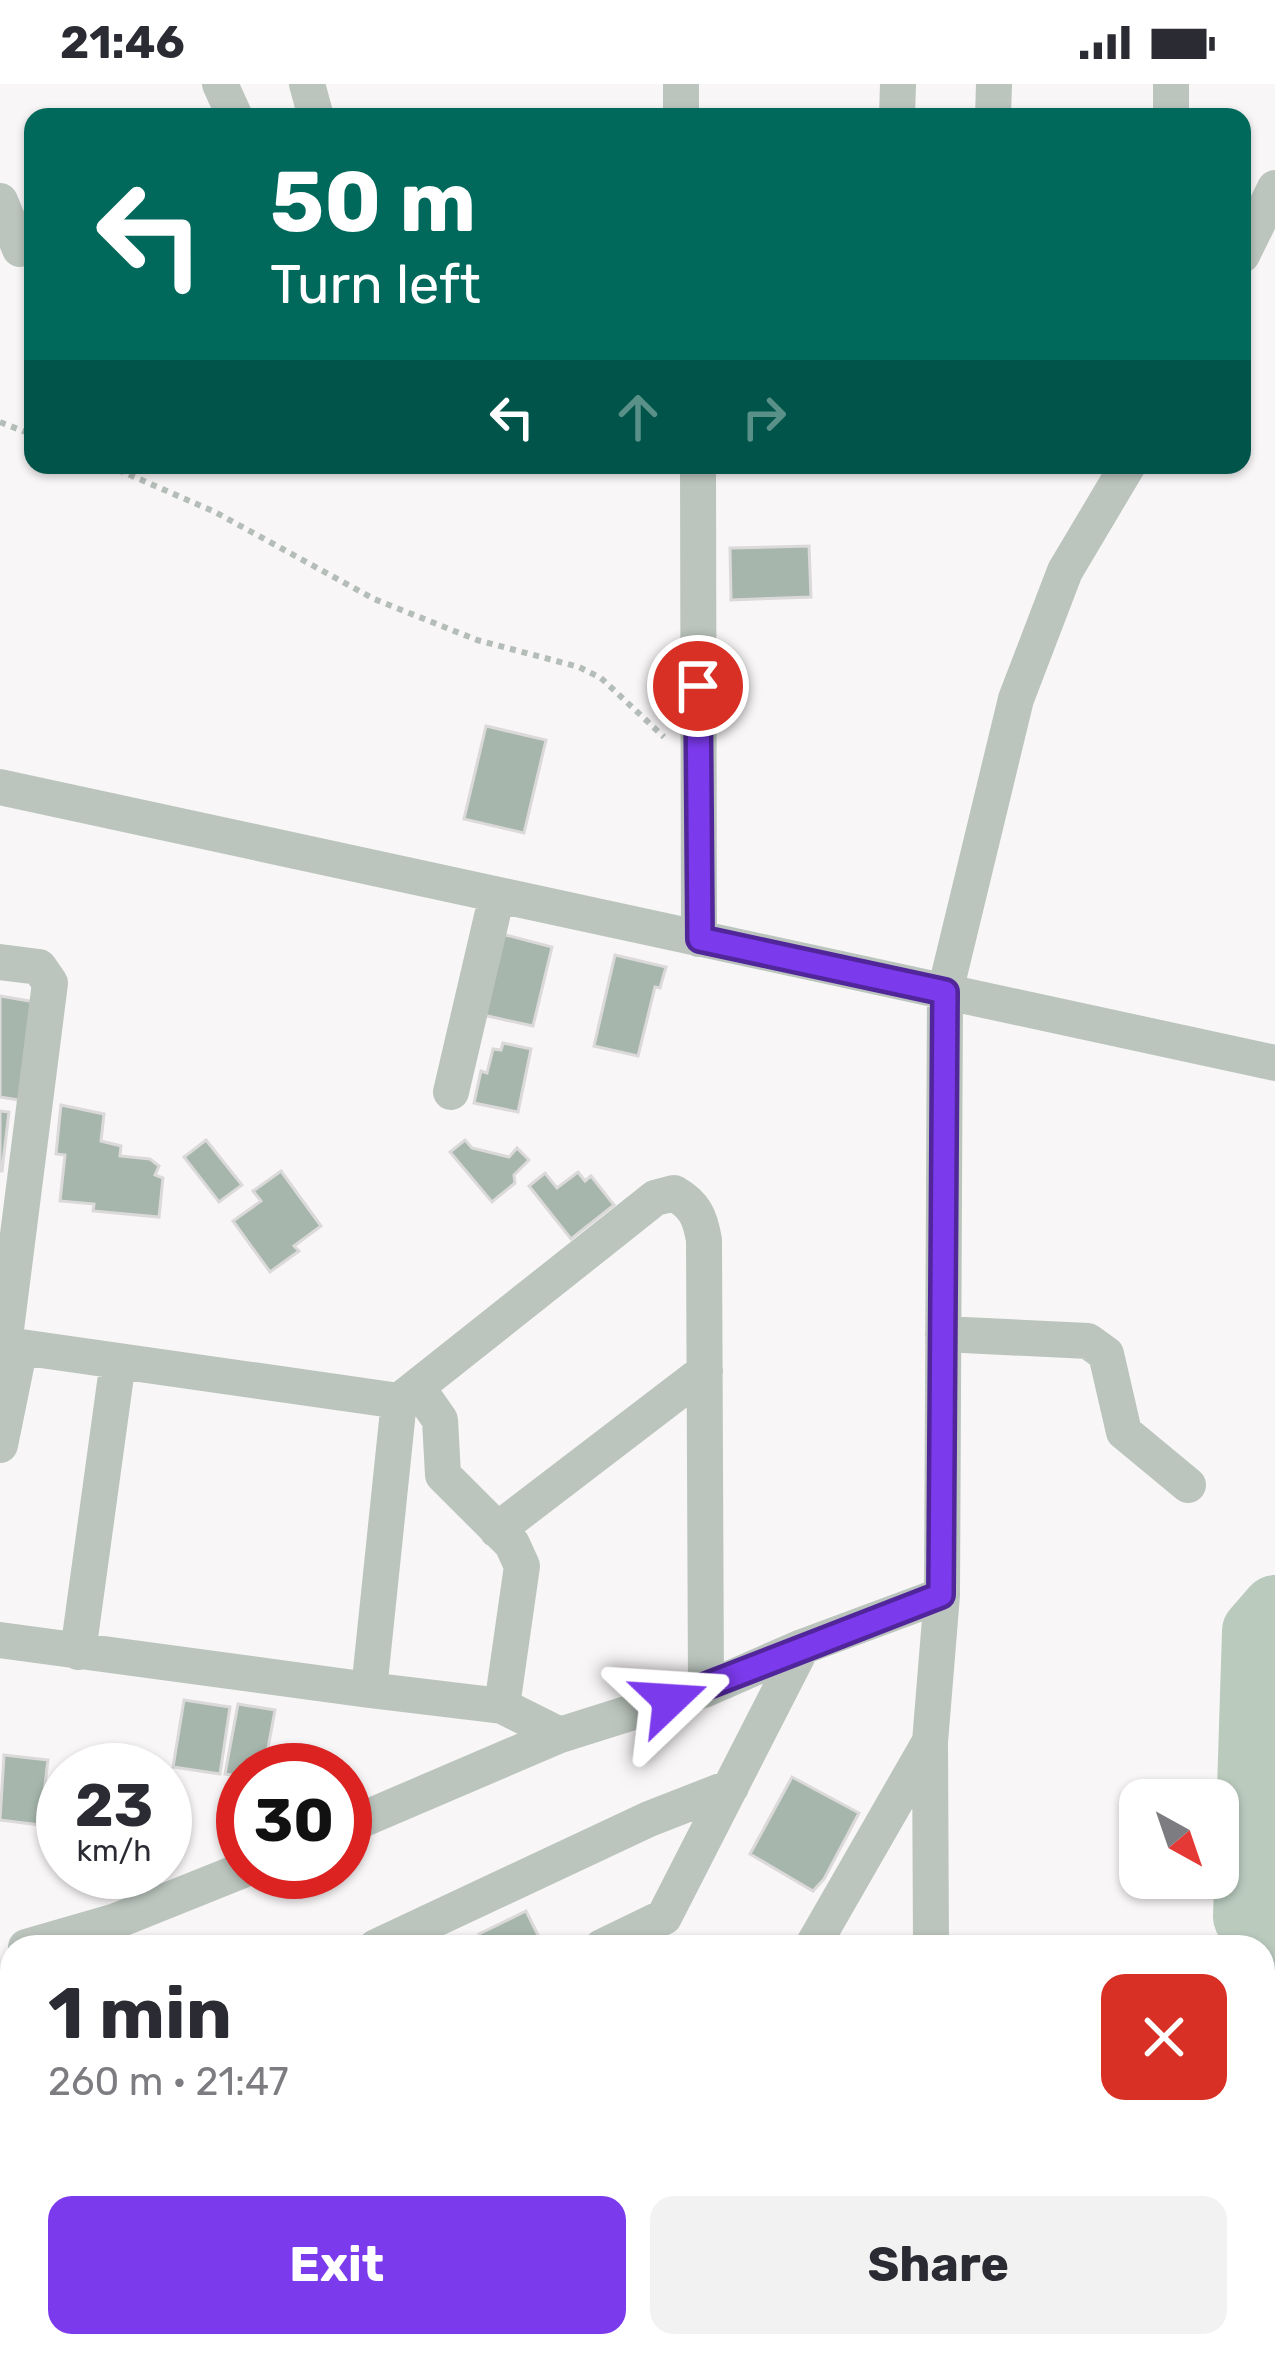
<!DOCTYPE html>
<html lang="en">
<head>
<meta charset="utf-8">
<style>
	body { margin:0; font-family:Rubik,sans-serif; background:#f2f2f3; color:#2b2b33; height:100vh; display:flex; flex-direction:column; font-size:45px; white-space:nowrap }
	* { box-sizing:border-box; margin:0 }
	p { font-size:39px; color:#7c7c81 }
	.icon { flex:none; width:66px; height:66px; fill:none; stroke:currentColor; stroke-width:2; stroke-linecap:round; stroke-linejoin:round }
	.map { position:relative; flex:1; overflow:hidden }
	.details { position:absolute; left:0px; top:1851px; width:1275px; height:423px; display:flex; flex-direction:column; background:#fff; border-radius:36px 36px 0 0; box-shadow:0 3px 9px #0004 }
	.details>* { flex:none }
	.guide { position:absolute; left:24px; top:24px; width:1227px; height:366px; border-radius:24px; box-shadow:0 3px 9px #0004; background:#00695c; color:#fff; overflow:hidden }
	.needle { width:78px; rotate:140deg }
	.tools { position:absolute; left:1119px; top:1695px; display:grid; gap:24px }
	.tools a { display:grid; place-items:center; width:120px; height:120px; border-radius:24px; background:#fff; box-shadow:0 3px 9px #0004; font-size:60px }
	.speed { position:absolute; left:36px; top:1659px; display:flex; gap:24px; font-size:60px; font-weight:700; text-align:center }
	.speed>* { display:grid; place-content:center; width:156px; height:156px; border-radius:50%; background:#fff; box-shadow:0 3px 9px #0004; line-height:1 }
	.speed small { font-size:30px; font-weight:400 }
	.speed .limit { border:18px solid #d22; background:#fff; color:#111 }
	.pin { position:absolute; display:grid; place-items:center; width:102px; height:102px; color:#fff; margin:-51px; border:6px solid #fff; border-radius:50%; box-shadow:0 3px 12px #0007 }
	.me { position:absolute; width:132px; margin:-66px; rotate:70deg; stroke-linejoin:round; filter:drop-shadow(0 0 9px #0008) }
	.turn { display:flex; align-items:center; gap:42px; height:252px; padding:0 48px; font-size:54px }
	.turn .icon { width:156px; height:156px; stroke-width:2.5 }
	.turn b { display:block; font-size:84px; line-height:102px }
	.lanes { display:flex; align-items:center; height:114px; padding:0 48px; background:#0003; justify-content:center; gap:60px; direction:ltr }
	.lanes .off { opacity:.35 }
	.round { display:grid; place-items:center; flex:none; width:126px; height:126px; border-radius:24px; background:#f2f2f3 }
	.head { display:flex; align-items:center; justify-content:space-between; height:204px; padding:0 48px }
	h1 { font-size:72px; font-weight:700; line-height:90px }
	.button { display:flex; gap:24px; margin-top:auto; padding:24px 48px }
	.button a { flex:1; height:138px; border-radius:24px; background:#7c3aed; color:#fff; font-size:48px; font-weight:700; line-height:138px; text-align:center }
	.button a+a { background:#f2f2f3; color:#2b2b33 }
	.status { display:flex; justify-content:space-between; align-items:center; height:84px; padding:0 60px; background:#fff; direction:ltr }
	.status svg { height:33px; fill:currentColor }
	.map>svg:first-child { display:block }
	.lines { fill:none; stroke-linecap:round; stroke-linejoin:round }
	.river { stroke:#bacbbe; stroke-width:66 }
	.building { fill:#a6b6ac; stroke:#dbd9d9; stroke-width:3 }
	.path { stroke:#b4bdb7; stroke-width:6; stroke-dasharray:6 6; stroke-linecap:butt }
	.minor { stroke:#bbc5be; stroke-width:36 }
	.route-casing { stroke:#51269a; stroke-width:30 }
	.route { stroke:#7c3aed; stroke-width:21 }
</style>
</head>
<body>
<div class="status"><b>21:46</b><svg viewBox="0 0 49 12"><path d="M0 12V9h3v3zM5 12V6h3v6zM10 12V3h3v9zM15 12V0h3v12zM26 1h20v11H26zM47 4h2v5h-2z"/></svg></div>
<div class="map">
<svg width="1275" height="2273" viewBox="0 0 1275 2273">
	<rect width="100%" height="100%" fill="#f9f6f7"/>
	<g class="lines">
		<path class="river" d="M 1260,1863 L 1246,1833 L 1255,1547 L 1275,1524
			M 1267,2273 L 1275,2224"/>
	</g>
	<path class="building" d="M 809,462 L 811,513 L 731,516 L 730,464 Z
		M 486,642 L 546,656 L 524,749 L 464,735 Z
		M 502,850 L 552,863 L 533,942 L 483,931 Z
		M 615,871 L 666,883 L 660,904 L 655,903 L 638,972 L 594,962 Z
		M 0,912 L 41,919 L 25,1017 L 0,1013 Z
		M 503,959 L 531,965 L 518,1028 L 474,1019 L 481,987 L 487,989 L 493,965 L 501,966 Z
		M 61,1021 L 104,1030 L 101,1057 L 121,1062 L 120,1072 L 150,1075 L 159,1082 L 155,1091 L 163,1094 L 159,1133 L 93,1127 L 94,1120 L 60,1117 L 65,1071 L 56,1070 Z
		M 0,1027 L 9,1028 L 2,1087 L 0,1087 Z
		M 206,1056 L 242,1101 L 219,1118 L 184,1073 Z
		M 465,1056 L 472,1064 L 509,1073 L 517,1064 L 529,1076 L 514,1091 L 515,1099 L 492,1118 L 450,1068 Z
		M 281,1087 L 321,1142 L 294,1162 L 299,1167 L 270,1188 L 233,1137 L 261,1117 L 253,1107 Z
		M 578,1088 L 585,1097 L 591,1092 L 614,1121 L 571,1155 L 529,1102 L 545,1089 L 557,1104 Z
		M 184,1616 L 230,1623 L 220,1690 L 173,1683 Z
		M 238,1620 L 275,1626 L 264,1686 L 243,1686 L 243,1693 L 225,1690 Z
		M 4,1671 L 48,1676 L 40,1741 L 0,1736 Z
		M 792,1693 L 859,1729 L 824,1795 L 813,1807 L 750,1770 Z
		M 526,1827 L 544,1863 L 485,1863 L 479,1850 Z"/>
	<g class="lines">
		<path class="path" d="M 0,338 L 33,351
			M 107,381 L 215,428 L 374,515 L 477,556 L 579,583 L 601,594 L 664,653"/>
		<path class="minor" d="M 220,0 L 235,33
			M 307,0 L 316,33
			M 681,33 L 681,0
			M 897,33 L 898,0
			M 993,33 L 994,0
			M 1171,33 L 1171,0
			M 0,117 L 20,165
			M 1242,171 L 1275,104
			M 698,381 L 699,855
			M 0,703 L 1275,979
			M 0,878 L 39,883 L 50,899 L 4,1261
			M 451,1008 L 497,811
			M 943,1250 L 1088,1257 L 1106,1270 L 1124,1348 L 1188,1401
			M 0,1260 L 399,1317 L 369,1606 L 502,1622 L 560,1651
			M 417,1303 L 440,1336 L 443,1391 L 512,1460 L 522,1482 L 502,1622
			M 399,1317 L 655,1114 L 674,1109 C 695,1121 700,1133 704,1156 L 706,1605
			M 0,1361 L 20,1263
			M 497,1446 L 705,1287
			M 0,1556 L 369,1606
			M 78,1568 L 118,1277
			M 345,1743 L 560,1651 L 706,1605 L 802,1563
			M 26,1863 L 116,1837 L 243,1786
			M 376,1863 L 649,1735 L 731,1703
			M 602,1863 L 664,1833 L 802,1563 L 942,1511
			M 812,1863 L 928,1661
			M 931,1863 L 930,1658 L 942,1511 L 945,908 L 1016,615 L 1065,487 L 1128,381
			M 0,1996 L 12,1993
			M 0,2096 L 12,2092
			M 0,2226 L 12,2222
			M 100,2262 L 105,2273
			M 935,2262 L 935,2273
			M 411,2273 L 417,2262
			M 589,2273 L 595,2262"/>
	</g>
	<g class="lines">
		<g class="route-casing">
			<path id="route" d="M 670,1616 L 941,1511 L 945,908 L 700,855 L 698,602"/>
		</g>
		<use href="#route" class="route"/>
	</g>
</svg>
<div class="tools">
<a><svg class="needle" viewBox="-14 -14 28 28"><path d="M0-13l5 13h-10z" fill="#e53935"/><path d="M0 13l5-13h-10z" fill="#7c7c81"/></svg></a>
</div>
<div class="speed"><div>23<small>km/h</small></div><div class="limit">30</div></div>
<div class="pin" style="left:698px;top:602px;background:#d93025"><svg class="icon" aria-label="arrive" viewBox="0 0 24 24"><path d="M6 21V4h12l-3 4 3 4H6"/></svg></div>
<svg class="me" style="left:670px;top:1616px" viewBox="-20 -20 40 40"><path d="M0-17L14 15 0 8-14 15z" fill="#7c3aed" stroke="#fff" stroke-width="4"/></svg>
<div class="guide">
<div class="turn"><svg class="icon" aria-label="left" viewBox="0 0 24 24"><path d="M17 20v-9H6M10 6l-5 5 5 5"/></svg><div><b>50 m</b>Turn left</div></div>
<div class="lanes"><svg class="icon" aria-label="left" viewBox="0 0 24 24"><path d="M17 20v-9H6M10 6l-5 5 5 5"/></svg><svg class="icon off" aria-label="ahead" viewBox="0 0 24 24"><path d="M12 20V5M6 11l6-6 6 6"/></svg><svg class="icon off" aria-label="right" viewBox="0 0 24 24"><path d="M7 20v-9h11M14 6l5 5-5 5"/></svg></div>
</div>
<section class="details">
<div class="head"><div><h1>1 min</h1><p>260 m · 21:47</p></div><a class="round" style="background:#d93025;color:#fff"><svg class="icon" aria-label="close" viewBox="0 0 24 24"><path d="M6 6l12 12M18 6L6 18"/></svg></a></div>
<div class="button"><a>Exit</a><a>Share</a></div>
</section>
</div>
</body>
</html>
